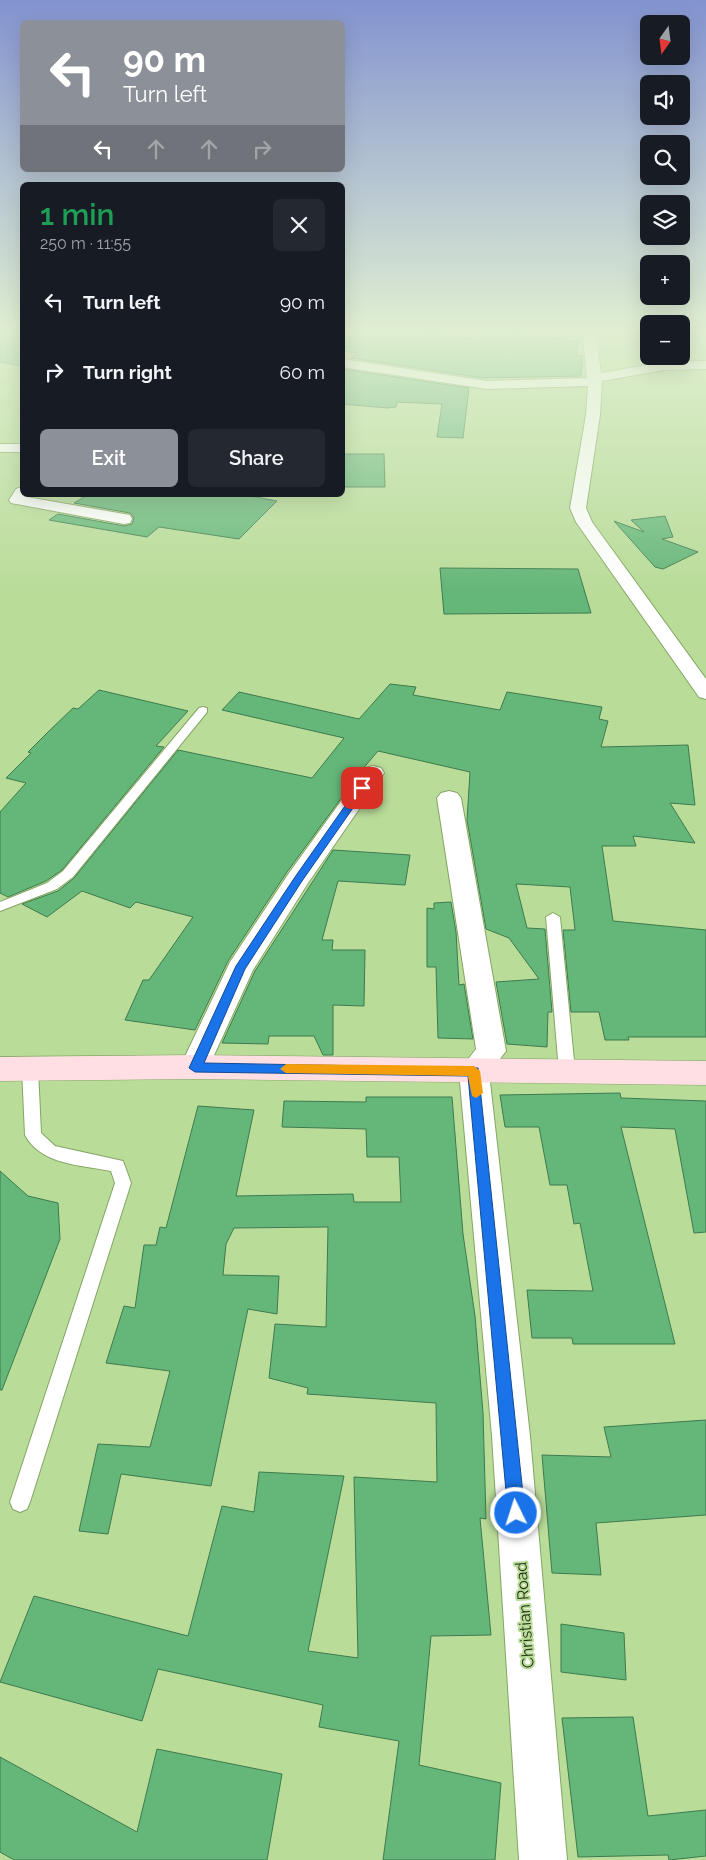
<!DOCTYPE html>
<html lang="en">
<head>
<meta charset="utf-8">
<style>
	body { margin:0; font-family:Raleway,sans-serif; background:#242831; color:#f1f3f6; height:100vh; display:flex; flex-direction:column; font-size:19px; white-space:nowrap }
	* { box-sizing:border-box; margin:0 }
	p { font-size:16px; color:#9ea1a6 }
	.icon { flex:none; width:28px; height:28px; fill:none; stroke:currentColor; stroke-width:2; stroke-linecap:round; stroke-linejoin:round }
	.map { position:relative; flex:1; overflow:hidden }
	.side { position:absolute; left:20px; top:182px; width:325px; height:315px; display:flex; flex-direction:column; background:#171b24; border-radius:8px; box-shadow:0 5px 20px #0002 }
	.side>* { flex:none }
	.top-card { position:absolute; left:20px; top:20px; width:325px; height:152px; border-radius:8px; box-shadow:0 5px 20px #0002; background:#8c9099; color:#fff; overflow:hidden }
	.needle { width:32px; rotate:194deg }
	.fabs { position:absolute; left:640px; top:15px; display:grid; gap:10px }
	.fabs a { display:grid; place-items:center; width:50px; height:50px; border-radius:8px; background:#171b24; box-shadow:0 5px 20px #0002; font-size:25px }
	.pin { position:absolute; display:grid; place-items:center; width:42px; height:42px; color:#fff; margin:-21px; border-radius:10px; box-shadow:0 2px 8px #0006 }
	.me { position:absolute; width:55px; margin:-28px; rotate:356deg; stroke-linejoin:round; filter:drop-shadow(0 0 4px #0008) }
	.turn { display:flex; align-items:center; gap:18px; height:105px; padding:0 20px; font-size:22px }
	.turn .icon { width:65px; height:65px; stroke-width:2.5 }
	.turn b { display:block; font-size:35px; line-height:42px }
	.lanes { display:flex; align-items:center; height:48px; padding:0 20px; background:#0003; justify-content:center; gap:25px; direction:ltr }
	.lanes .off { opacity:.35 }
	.round { display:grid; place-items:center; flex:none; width:52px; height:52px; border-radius:8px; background:#242831 }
	.head { display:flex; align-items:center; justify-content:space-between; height:85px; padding:0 20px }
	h1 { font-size:30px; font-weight:600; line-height:38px; color:#1e9e55 }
	.primary-button { display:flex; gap:10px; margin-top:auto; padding:10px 20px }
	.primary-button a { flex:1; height:58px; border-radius:8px; background:#8c9099; color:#fff; font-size:20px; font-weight:600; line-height:58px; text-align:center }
	.primary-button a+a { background:#242831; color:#f1f3f6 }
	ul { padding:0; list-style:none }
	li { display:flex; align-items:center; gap:15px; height:70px; padding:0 20px }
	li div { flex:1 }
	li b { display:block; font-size:19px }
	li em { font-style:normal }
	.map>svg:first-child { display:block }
	.building { fill:#65b679; stroke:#3d7b4e }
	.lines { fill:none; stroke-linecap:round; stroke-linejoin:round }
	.lane-casing { stroke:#84a564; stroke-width:2 }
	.street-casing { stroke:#84a564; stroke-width:2 }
	.secondary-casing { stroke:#84a564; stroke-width:1 }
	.lane { fill:#fff; fill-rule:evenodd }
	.street { fill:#fff; fill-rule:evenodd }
	.secondary { fill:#ffdfe4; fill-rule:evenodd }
	.route { fill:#1a73e8; stroke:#114b97 }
	.slow { fill:#f59e0b }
	.labels { text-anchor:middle; stroke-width:4; stroke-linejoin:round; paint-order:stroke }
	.near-street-label { font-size:16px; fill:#233015; stroke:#b9dc99 }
</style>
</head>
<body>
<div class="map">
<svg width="706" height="1860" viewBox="0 0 706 1860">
	<rect width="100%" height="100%" fill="#b9dc99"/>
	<path class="building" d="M 0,331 L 22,331 L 22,366 L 0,362 Z
		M 358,331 L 409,331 L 479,340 L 488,331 L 493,331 L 579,341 L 576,355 L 583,356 L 581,376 L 483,378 L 351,358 L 357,353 L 342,351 L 342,341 Z
		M 342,369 L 469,388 L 463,438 L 437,437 L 442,404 L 397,402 L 396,407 L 387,408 L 342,404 Z
		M 342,454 L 384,454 L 385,487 L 342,487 Z
		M 87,495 L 245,495 L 277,501 L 239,539 L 159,527 L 147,537 L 49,520 L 58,514 L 124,526 L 132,524 L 134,518 L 130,513 L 74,503 Z
		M 665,516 L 673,537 L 662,539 L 698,552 L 663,569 L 655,567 L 614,521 L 644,532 L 631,520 Z
		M 440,568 L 578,569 L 591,613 L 444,614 Z
		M 390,684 L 416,687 L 413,695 L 500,710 L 507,692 L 602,707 L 599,719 L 608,721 L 601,747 L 688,745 L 695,805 L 670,803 L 695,843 L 633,836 L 636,846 L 602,846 L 613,921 L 706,930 L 706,1037 L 628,1037 L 629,1040 L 605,1040 L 599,1012 L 571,1012 L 563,930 L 575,930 L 570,887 L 516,884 L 527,928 L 545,929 L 552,1012 L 548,1012 L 547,1047 L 507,1044 L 496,982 L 539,979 L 509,938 L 486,929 L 467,820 L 470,772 L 378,751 L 343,792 L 345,793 L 287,872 L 228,961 L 195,1030 L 125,1020 L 143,980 L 149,980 L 193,917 L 136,902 L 130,908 L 82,891 L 47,917 L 22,904 L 58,891 L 74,878 L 178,750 L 312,778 L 344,738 L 222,710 L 239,692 L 359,719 Z
		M 99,690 L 188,711 L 156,746 L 164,747 L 62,870 L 46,881 L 8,897 L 0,893 L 0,812 L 26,783 L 6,778 L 31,753 L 28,752 L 47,733 L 73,708 L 78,709 Z
		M 333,850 L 410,855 L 405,885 L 338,881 L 322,940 L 333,940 L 332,950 L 365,950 L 364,1006 L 333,1005 L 333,1055 L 323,1055 L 314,1036 L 269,1036 L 268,1044 L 222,1043 L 255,971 Z
		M 451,902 L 456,932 L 459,985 L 464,984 L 473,1039 L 438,1038 L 436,967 L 427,967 L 427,908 L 434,909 L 434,903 Z
		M 620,1093 L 621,1098 L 706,1101 L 706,1232 L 694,1233 L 675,1129 L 621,1127 L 675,1344 L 573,1344 L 572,1338 L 532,1338 L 527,1290 L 593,1291 L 580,1223 L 574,1224 L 567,1185 L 550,1185 L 539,1127 L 505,1127 L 500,1095 Z
		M 366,1097 L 452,1097 L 463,1234 L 475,1316 L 483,1413 L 486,1519 L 480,1518 L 491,1635 L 431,1636 L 419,1765 L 501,1783 L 495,1860 L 383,1860 L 399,1741 L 319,1727 L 323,1705 L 158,1669 L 142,1721 L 0,1682 L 34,1596 L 188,1636 L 222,1506 L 254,1512 L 259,1472 L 344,1476 L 308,1651 L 358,1658 L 354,1477 L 437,1482 L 436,1403 L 307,1394 L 308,1388 L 269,1378 L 275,1324 L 326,1327 L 328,1227 L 234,1228 L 226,1244 L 223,1275 L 279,1276 L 277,1314 L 248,1309 L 211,1486 L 121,1474 L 108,1534 L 79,1531 L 98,1444 L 150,1447 L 170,1371 L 106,1363 L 124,1306 L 135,1308 L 144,1245 L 156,1245 L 160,1227 L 166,1228 L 198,1106 L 254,1110 L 236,1196 L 353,1194 L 354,1202 L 401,1202 L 399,1157 L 367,1157 L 366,1129 L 282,1127 L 284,1101 L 366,1102 Z
		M 0,1171 L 28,1196 L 58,1203 L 60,1239 L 2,1390 L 0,1390 Z
		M 706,1420 L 706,1515 L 596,1523 L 601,1575 L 552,1573 L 542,1455 L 611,1457 L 604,1427 Z
		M 561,1624 L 624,1633 L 626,1680 L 561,1672 Z
		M 633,1717 L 648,1816 L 706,1810 L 706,1856 L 669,1860 L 668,1855 L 578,1857 L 562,1718 Z
		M 157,1749 L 282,1774 L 267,1860 L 14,1860 L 0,1852 L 0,1757 L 137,1832 Z"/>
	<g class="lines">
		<g class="lane-casing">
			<path id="lane" d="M 203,707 L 207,708 L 207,712 L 73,877 L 57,889 L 0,911 L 0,902 L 47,883 L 63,871 L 199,708 Z
				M 553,913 L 560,917 L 575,1071 L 572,1075 L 562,1075 L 559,1071 L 546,917 Z
				M 30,1063 L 35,1065 L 38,1069 L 41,1133 L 55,1146 L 123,1161 L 131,1183 L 30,1502 L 27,1509 L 20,1512 L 13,1509 L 10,1502 L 115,1183 L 111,1171 C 81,1165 41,1165 25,1135 L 22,1069 L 25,1065 Z"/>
		</g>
		<g class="street-casing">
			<path id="street" d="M 525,331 L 595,331 L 601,373 L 664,362 L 706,361 L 706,369 L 664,370 L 602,381 L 600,415 L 586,508 L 592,522 L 706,679 L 706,699 L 699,697 L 576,522 L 570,508 L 586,415 L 588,386 L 487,389 L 342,367 L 342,359 L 487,381 L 587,378 L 583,336 L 531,335 Z
				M 0,444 L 22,444 L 22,452 L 0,452 Z
				M 22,487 L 22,495 L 28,495 L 27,497 L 124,514 L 130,515 L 132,519 L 130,523 L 124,524 L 11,503 L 9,500 L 16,489 Z
				M 373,766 L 381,768 L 384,773 L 308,883 L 253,970 L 205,1075 L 195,1078 L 185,1075 L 180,1067 L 230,962 L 289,873 L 365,768 Z
				M 449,791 L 457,793 L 461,798 L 506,1051 L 489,1073 L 530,1436 L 567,1860 L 519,1860 L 492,1436 L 459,1071 L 476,1049 L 437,798 L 441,793 Z"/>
		</g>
		<g class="secondary-casing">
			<path id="secondary" d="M 195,1055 L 706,1061 L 706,1085 L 195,1079 L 0,1081 L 0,1057 Z"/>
		</g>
		<use href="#lane" class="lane"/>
		<use href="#street" class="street"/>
		<use href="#secondary" class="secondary"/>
	</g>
	<linearGradient id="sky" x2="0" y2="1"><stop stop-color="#8393d0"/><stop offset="0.56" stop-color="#e0efd1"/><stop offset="1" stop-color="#e0efd1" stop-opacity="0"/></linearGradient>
	<rect width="706" height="591" fill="url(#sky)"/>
	<path class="route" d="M 359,786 L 367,788 L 302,881 L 245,969 L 204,1063 L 478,1068 L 525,1513 L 522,1519 L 516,1521 L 510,1519 L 508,1513 L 468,1076 L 195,1072 L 189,1068 L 236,966 L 295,877 Z"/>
	<path class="slow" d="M 286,1064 L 474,1066 L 480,1071 L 483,1093 L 476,1098 L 472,1096 L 468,1076 L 286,1073 L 280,1069 Z"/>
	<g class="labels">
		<g class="near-street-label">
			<text transform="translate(524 1615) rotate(-94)" y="6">Christian Road</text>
		</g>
	</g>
</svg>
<div class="fabs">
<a><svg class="needle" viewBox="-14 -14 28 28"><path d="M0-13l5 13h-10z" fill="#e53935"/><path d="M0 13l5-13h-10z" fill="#9ea1a6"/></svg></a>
<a><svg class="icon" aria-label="sound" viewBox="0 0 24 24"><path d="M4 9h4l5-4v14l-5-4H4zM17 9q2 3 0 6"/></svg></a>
<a><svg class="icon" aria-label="search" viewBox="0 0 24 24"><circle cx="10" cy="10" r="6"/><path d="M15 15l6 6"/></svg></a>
<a><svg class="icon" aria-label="layers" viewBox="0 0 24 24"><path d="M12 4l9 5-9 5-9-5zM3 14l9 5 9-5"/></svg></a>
<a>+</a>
<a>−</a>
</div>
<div class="pin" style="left:362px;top:788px;background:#d93025"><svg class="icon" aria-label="arrive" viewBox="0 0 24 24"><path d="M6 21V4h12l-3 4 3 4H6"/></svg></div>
<svg class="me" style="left:516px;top:1513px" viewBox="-20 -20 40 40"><circle r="17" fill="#1a73e8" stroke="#fff" stroke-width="3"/><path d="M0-11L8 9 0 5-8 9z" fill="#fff"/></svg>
<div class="top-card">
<div class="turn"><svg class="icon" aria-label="left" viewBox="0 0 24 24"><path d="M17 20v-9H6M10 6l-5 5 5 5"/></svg><div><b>90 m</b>Turn left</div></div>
<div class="lanes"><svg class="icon" aria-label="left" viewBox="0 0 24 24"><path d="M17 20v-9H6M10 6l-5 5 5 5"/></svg><svg class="icon off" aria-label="ahead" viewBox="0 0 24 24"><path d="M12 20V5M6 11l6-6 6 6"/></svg><svg class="icon off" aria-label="ahead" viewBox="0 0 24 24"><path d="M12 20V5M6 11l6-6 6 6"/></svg><svg class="icon off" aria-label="right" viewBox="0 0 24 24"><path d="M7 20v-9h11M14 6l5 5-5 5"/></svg></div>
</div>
<section class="side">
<div class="head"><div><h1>1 min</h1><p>250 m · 11:55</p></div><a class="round"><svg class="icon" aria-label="close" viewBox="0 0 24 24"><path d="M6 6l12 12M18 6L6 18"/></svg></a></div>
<ul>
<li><svg class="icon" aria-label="left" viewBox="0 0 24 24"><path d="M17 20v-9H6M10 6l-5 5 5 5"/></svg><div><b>Turn left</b></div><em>90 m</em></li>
<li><svg class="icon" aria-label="right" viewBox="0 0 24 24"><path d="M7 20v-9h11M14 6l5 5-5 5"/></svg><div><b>Turn right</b></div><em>60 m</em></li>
</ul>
<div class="primary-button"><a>Exit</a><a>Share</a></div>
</section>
</div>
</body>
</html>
